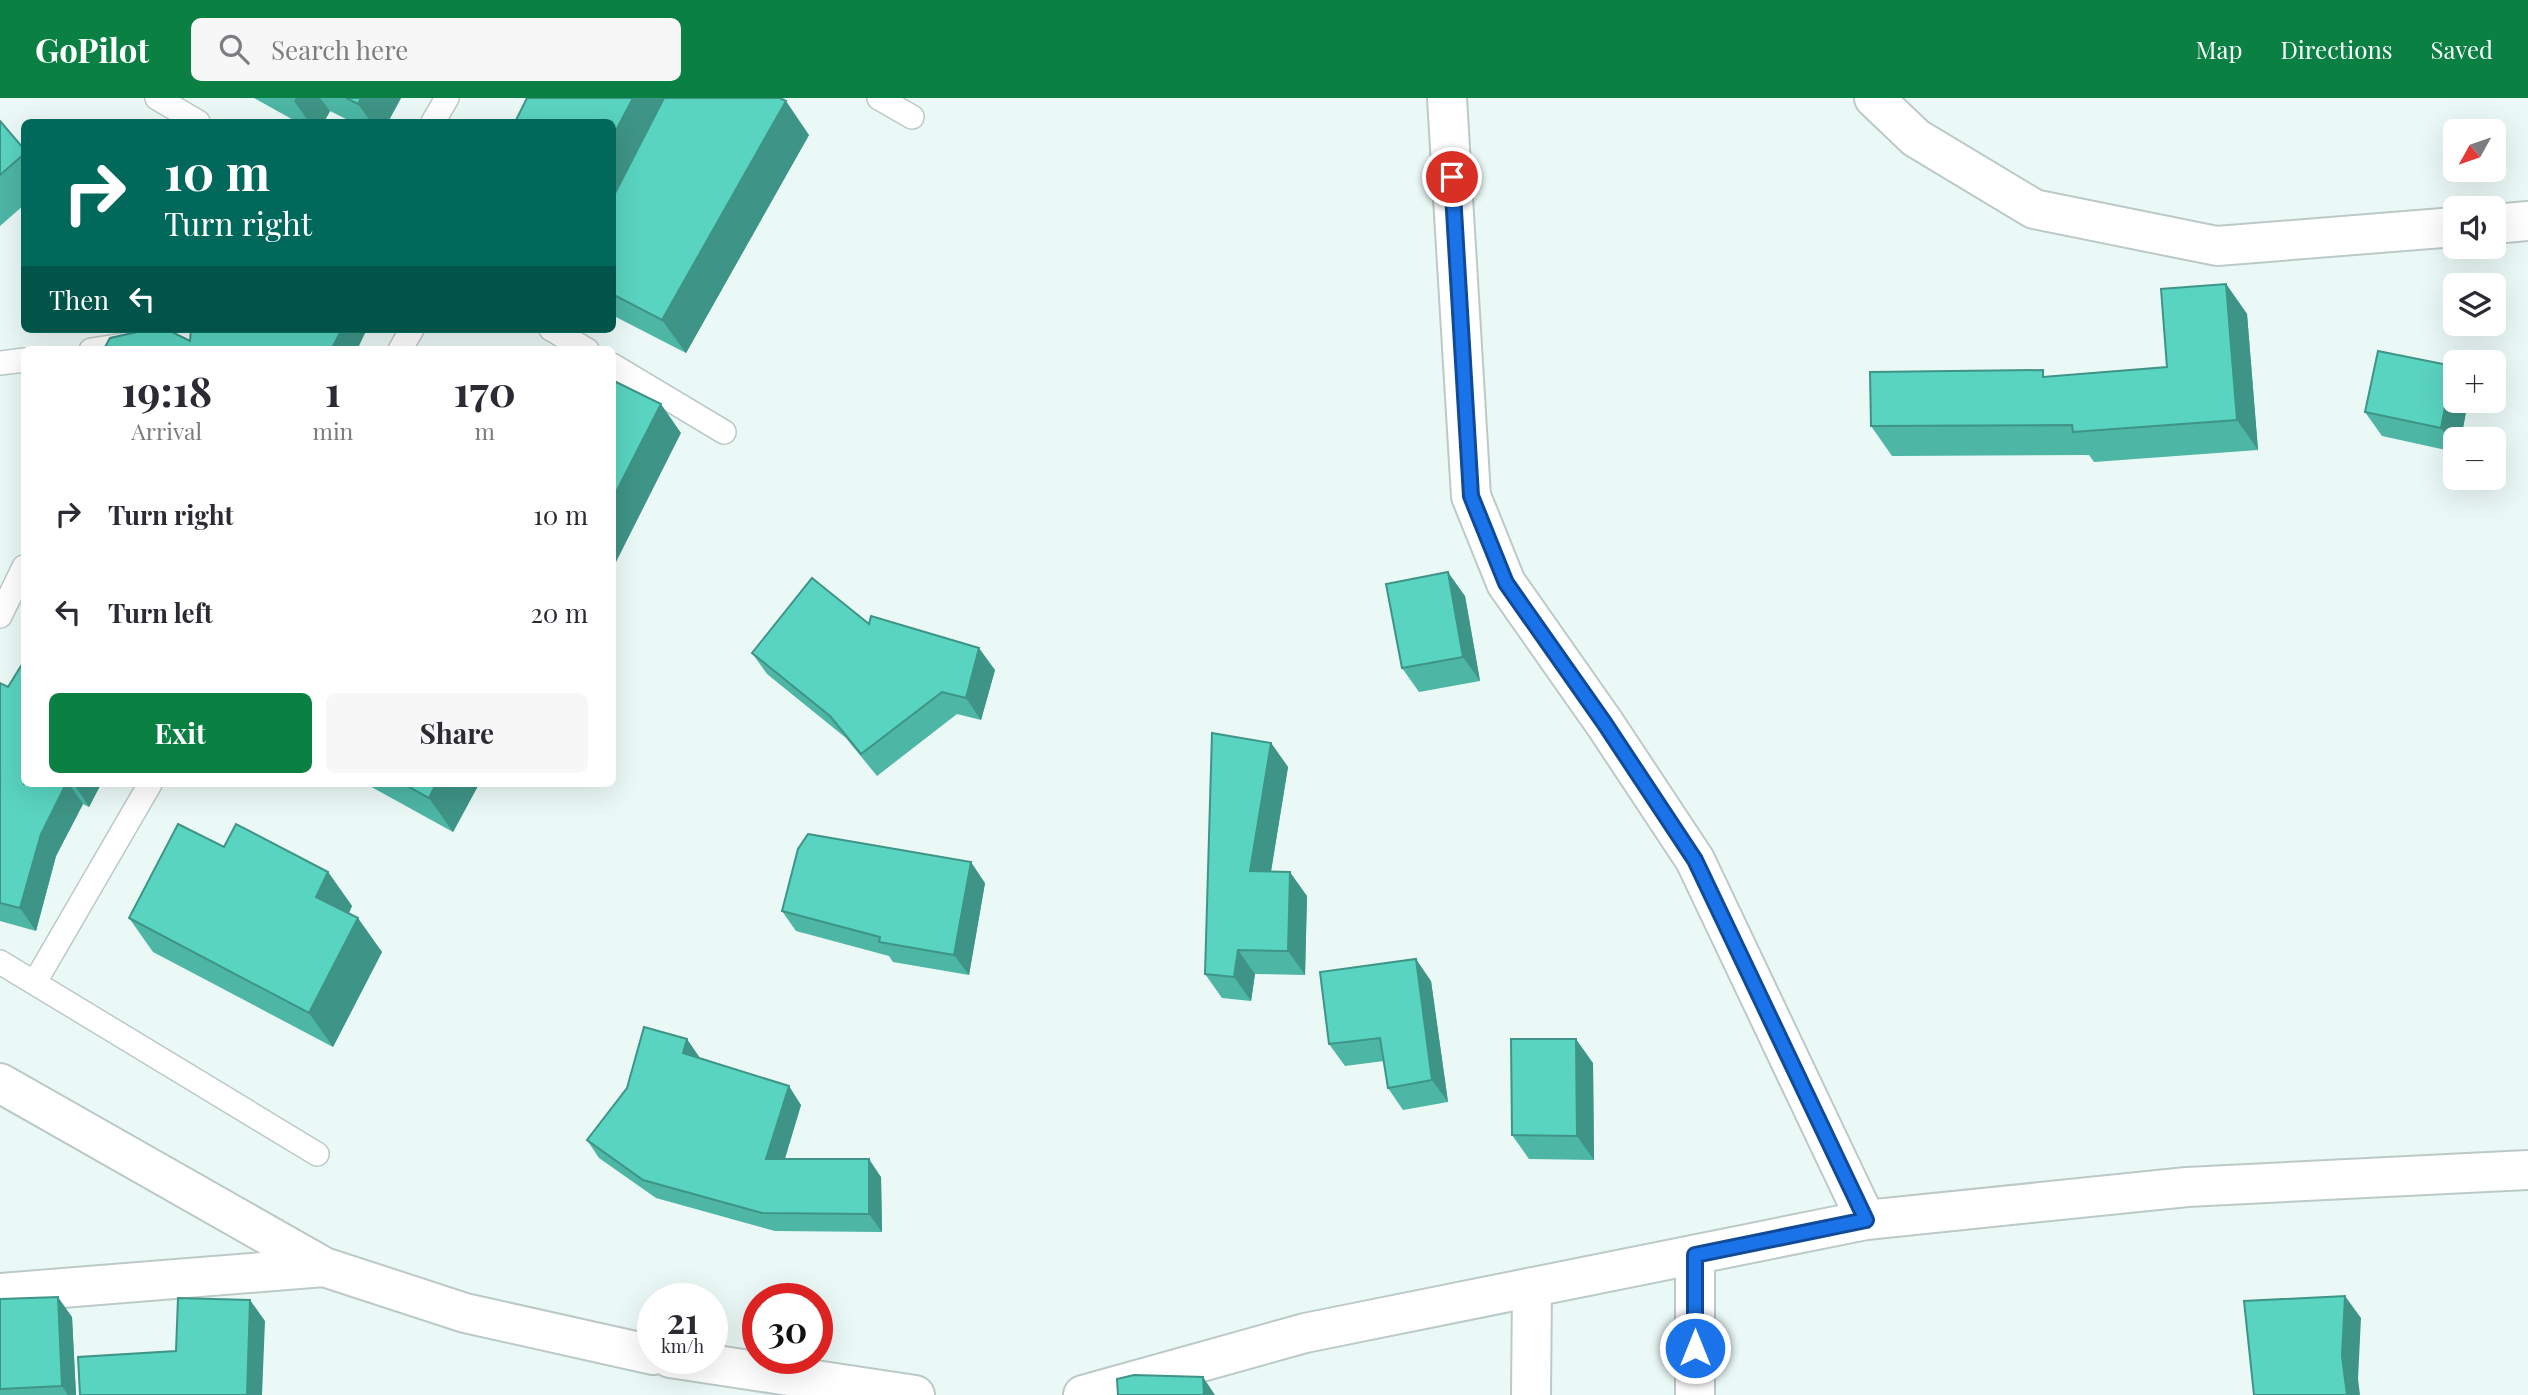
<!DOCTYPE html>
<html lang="en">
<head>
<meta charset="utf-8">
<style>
	body { margin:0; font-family:"Playfair Display",serif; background:#f7f7f7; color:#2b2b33; height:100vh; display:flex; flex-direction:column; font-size:26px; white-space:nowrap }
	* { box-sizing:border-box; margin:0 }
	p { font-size:23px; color:#7c7c81 }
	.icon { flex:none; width:38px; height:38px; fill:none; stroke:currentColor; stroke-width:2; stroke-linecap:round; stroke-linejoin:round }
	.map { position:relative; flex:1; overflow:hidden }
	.details { position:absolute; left:21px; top:248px; width:595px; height:441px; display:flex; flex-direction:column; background:#fff; border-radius:10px; box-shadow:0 7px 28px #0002 }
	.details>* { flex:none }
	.top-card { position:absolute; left:21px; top:21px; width:595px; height:214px; border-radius:10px; box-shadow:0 7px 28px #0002; background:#00695c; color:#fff; overflow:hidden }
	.needle { width:46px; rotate:230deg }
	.buttons { position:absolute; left:2443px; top:21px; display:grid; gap:14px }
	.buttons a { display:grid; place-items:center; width:63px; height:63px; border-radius:10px; background:#fff; box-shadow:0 7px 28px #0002; font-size:35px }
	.speed { position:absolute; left:637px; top:1185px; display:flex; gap:14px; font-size:35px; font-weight:700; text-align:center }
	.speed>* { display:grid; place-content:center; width:91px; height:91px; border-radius:50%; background:#fff; box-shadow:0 7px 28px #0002; line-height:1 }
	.speed small { font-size:18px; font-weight:400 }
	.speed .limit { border:10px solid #d22; background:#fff; color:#111 }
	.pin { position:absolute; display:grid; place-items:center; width:60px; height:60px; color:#fff; margin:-30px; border:4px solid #fff; border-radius:50%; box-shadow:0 2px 7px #0007 }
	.me { position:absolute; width:77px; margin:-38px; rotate:0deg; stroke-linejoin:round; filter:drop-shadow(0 0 5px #0008) }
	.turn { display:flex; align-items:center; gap:24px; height:147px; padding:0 28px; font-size:32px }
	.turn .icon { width:91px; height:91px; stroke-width:2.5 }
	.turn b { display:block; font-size:49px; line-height:60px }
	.then { display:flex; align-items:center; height:66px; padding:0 28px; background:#0003; gap:14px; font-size:26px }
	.eta { display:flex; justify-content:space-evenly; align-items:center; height:119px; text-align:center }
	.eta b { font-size:42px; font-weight:700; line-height:49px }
	.action { display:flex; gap:14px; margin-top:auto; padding:14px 28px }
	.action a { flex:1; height:80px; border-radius:10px; background:#0b8043; color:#fff; font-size:28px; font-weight:700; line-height:80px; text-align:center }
	.action a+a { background:#f7f7f7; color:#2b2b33 }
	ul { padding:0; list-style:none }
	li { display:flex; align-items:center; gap:21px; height:98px; padding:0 28px }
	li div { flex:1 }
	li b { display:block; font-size:26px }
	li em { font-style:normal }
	header { display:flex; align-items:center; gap:42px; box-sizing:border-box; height:98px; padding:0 35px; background:#0b8043; color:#fff }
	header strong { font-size:33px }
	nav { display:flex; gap:38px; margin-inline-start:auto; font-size:24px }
	.search { width:490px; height:63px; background:#f7f7f7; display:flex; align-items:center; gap:18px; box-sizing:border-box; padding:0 24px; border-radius:10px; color:#7c7c81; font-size:26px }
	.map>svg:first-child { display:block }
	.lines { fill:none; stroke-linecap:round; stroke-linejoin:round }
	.lane-casing { stroke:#bccac7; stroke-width:26 }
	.street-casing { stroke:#bccac7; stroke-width:42 }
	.lane { stroke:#fff; stroke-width:23 }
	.street { stroke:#fff; stroke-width:38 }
	.wall { fill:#4db6a5 }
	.shaded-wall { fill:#3e9486 }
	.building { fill:#59d4c0; stroke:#3e9486; stroke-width:2 }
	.route-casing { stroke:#114b97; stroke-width:18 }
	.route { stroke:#1a73e8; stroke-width:12 }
</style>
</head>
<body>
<header>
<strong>GoPilot</strong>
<div class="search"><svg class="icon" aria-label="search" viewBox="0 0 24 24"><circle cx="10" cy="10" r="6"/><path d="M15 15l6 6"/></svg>Search here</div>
<nav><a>Map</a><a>Directions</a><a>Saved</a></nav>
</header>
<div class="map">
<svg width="2528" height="1297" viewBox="0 0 2528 1297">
	<rect width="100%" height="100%" fill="#ebf9f6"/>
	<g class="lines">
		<g class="lane-casing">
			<path id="lane" d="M 157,0 L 198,24
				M 879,0 L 912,19
				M 433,24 L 447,0
				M 551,231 L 587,252
				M 91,252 L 137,245
				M 400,252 L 412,231
				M 0,265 L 24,262
				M 612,267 L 724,334
				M 0,518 L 24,469
				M 0,864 L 317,1056
				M 35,884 L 150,686"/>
		</g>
		<g class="street-casing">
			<path id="street" d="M 1447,0 L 1471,398 L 1506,485 L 1605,626 L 1695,762 L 1866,1122
				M 1874,0 L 1916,40 L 2034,111 L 2217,148 L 2455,129
				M 2494,126 L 2528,123
				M 0,985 L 324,1169 L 465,1215 L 653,1257
				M 1695,1157 L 1695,1297
				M 0,1195 L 324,1169
				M 670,1260 L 915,1297
				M 1083,1297 L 1305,1235 L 1866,1122 L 2187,1089 L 2528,1072
				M 1531,1297 L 1532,1189"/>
		</g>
		<use href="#lane" class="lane"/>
		<use href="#street" class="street"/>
	</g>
	<path class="wall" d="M 254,0 L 401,0 L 388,24 L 352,24 L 330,13 L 324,24 L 297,24 Z
		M 0,23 L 24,51 L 24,107 L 0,128 Z
		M 612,24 L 809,37 L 686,255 L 612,217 Z
		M 2226,186 L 2247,216 L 2258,352 L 2094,364 L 2089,357 L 1892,358 L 1871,328 L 2047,279 L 2167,269 Z
		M 2453,268 L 2455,271 L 2455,303 L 2468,303 L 2461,341 L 2455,341 L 2455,354 L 2382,338 L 2365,314 Z
		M 1465,498 L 1480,583 L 1419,594 L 1402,570 Z
		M 869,526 L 995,572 L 981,622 L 957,616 L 877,678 L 846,640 L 767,576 L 752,555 Z
		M 0,585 L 24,686 L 101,686 L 89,709 L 83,706 L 56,758 L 36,833 L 0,823 Z
		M 1271,645 L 1288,669 L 1271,774 L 1307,798 L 1305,877 L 1255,876 L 1251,903 L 1222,900 L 1205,876 Z
		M 366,686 L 479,686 L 453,734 Z
		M 224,749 L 328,774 L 352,808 L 349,815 L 382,854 L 333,949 L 153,854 L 129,820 Z
		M 985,785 L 969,877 L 893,864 L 889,858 L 796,833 L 782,813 Z
		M 1431,883 L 1448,1004 L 1403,1012 L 1388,990 L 1384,963 L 1345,968 L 1329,946 Z
		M 700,960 L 700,961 L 801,1007 L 785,1061 L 881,1079 L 882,1134 L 775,1133 L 656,1100 L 599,1060 L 587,1042 Z
		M 1593,965 L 1594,1062 L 1529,1061 L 1512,1037 Z
		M 0,1201 L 72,1219 L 76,1297 L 0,1297 Z"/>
	<path class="shaded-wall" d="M 296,0 L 320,0 L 330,13 L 324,24 L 309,24 L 294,3 Z
		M 361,0 L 401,0 L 388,24 L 371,24 L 358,6 Z
		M 633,0 L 674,0 L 612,120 L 612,40 Z
		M 786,3 L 809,37 L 686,255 L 662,222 Z
		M 2226,186 L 2247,216 L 2258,352 L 2237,322 Z
		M 342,231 L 367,231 L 357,252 L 331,252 Z
		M 2453,268 L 2455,271 L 2455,303 L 2468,303 L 2461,341 L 2455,341 L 2455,350 L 2441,330 Z
		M 661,306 L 681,335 L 612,472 L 612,402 Z
		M 1448,474 L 1465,498 L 1480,583 L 1463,559 Z
		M 979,550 L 995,572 L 981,622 L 966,600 Z
		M 1271,645 L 1288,669 L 1267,797 L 1250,773 Z
		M 66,686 L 69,686 L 83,706 L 56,758 L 36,833 L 20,810 L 41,736 Z
		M 74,686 L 101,686 L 89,709 Z
		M 436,686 L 479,686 L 453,734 L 429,700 Z
		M 971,764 L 985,785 L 969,877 L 954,857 Z
		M 328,774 L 352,808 L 340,833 L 316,799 Z
		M 1290,774 L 1307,798 L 1305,877 L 1288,853 Z
		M 358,820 L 382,854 L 333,949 L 309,915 Z
		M 1238,852 L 1255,876 L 1251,903 L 1234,879 Z
		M 1416,861 L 1431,883 L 1448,1004 L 1432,982 Z
		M 687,941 L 700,960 L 696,974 L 683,955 Z
		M 1576,941 L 1593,965 L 1594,1062 L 1577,1038 Z
		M 789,988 L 801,1007 L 779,1079 L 766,1061 Z
		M 869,1061 L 881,1079 L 882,1134 L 869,1116 Z
		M 2345,1198 L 2361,1220 L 2358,1281 L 2360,1297 L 2347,1297 L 2342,1258 Z
		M 58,1199 L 72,1219 L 76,1297 L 68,1297 L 62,1288 Z
		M 250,1202 L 265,1223 L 262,1297 L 247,1297 Z
		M 1203,1279 L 1215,1297 L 1204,1297 Z"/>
	<path class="building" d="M 346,0 L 361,0 L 358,6 Z
		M 527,0 L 633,0 L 612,40 L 612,24 L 515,24 Z
		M 664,0 L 780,0 L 786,3 L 662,222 L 612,196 L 612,101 Z
		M 0,23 L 24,51 L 24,56 L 0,77 Z
		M 2226,186 L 2237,322 L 2073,334 L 2072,327 L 1871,328 L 1870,274 L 2043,272 L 2043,279 L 2167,269 L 2161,191 Z
		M 139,231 L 166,231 L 190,243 L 191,231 L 342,231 L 331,252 L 112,252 L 105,249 L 110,240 L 137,234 Z
		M 2378,253 L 2453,268 L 2441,330 L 2365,314 Z
		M 616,284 L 661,306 L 612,402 L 612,292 Z
		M 1448,474 L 1463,559 L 1402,570 L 1386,486 Z
		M 812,480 L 869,526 L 871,518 L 979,550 L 966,600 L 942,594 L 861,656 L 830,618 L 752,555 Z
		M 24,563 L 24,686 L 66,686 L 41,736 L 20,810 L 0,805 L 0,585 L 8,589 Z
		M 1212,635 L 1271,645 L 1250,773 L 1290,774 L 1288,853 L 1238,852 L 1234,879 L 1205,876 Z
		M 404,686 L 436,686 L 429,700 Z
		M 178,726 L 224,749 L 236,726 L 328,774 L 316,799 L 358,820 L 309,915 L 129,820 Z
		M 808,736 L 971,764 L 954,857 L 879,844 L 880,839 L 782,813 L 798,751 Z
		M 1416,861 L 1432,982 L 1388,990 L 1380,940 L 1329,946 L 1320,874 Z
		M 644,929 L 687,941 L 683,955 L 789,988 L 766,1061 L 869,1061 L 869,1116 L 762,1115 L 643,1082 L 587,1042 L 627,990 Z
		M 1511,941 L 1576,941 L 1577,1038 L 1512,1037 Z
		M 2345,1198 L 2342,1258 L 2347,1297 L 2254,1297 L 2244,1203 Z
		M 58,1199 L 62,1288 L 0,1291 L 0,1201 Z
		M 178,1200 L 250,1202 L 247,1297 L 80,1297 L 78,1259 L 176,1253 Z
		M 1134,1277 L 1203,1279 L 1204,1297 L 1118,1297 L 1117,1281 Z"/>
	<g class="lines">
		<g class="route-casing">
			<path id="route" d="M 1452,79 L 1471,398 L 1506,485 L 1605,626 L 1695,762 L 1866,1122 L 1695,1157 L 1695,1250"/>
		</g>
		<use href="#route" class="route"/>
	</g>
</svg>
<div class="buttons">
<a><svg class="needle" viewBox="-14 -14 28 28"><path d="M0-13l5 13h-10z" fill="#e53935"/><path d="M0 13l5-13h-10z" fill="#7c7c81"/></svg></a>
<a><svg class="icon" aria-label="sound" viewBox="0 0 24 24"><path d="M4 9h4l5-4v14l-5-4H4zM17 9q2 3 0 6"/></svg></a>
<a><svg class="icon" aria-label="layers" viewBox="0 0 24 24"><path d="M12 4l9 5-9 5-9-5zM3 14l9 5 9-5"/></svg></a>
<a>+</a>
<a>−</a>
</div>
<div class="speed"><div>21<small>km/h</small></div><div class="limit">30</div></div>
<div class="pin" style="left:1452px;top:79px;background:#d93025"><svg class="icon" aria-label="arrive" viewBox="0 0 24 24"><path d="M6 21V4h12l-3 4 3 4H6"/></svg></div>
<svg class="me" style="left:1695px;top:1250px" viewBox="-20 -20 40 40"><circle r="17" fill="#1a73e8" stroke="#fff" stroke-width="3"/><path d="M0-11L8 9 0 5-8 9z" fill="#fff"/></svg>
<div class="top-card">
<div class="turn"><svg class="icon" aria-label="right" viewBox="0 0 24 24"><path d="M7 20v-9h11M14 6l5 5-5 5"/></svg><div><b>10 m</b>Turn right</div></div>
<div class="then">Then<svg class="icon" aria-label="left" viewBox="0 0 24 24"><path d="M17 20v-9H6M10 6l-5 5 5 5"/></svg></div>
</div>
<section class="details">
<div class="eta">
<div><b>19:18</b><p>Arrival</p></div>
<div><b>1</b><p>min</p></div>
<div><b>170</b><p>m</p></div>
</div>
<ul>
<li><svg class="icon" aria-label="right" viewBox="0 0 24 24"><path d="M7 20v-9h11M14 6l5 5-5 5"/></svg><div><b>Turn right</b></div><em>10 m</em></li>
<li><svg class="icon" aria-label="left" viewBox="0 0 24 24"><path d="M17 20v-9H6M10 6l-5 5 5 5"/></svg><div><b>Turn left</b></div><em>20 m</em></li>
</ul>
<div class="action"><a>Exit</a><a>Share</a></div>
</section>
</div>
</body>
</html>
